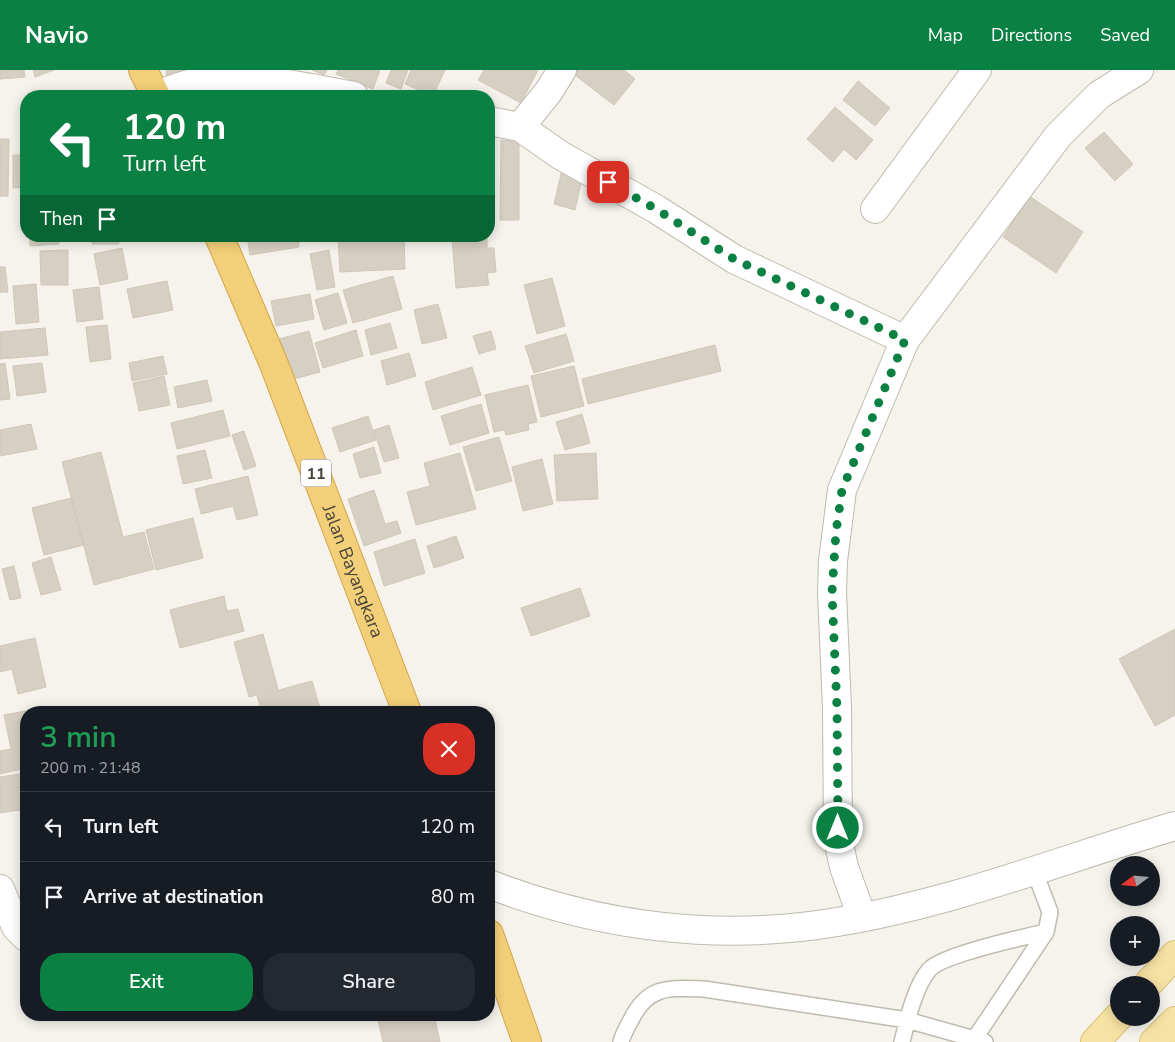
<!DOCTYPE html>
<html lang="en">
<head>
<meta charset="utf-8">
<style>
	body { margin:0; font-family:"Nunito Sans",sans-serif; background:#242831; color:#f1f3f6; height:100vh; display:flex; flex-direction:column; font-size:19px; white-space:nowrap }
	* { box-sizing:border-box; margin:0 }
	p { font-size:16px; color:#9ea1a6 }
	.icon { flex:none; width:28px; height:28px; fill:none; stroke:currentColor; stroke-width:2; stroke-linecap:round; stroke-linejoin:round }
	.map { position:relative; flex:1; overflow:hidden }
	.drawer { position:absolute; left:20px; top:636px; width:475px; height:315px; display:flex; flex-direction:column; background:#171b24; border-radius:20px; box-shadow:0 2px 12px #0003 }
	.drawer>* { flex:none }
	.hud { position:absolute; left:20px; top:20px; width:475px; height:152px; border-radius:20px; box-shadow:0 2px 12px #0003; background:#0b8043; color:#fff; overflow:hidden }
	.needle { width:32px; rotate:254deg }
	.controls { position:absolute; left:1110px; top:786px; display:grid; gap:10px }
	.controls a { display:grid; place-items:center; width:50px; height:50px; border-radius:50%; background:#171b24; box-shadow:0 2px 12px #0003; font-size:25px }
	.pin { position:absolute; display:grid; place-items:center; width:42px; height:42px; color:#fff; margin:-21px; border-radius:10px; box-shadow:0 2px 8px #0006 }
	.me { position:absolute; width:55px; margin:-28px; rotate:0deg; stroke-linejoin:round; filter:drop-shadow(0 0 4px #0008) }
	.turn { display:flex; align-items:center; gap:18px; height:105px; padding:0 20px; font-size:22px }
	.turn .icon { width:65px; height:65px; stroke-width:2.5 }
	.turn b { display:block; font-size:35px; line-height:42px }
	.then { display:flex; align-items:center; height:48px; padding:0 20px; background:#0003; gap:10px; font-size:19px }
	.round { display:grid; place-items:center; flex:none; width:52px; height:52px; border-radius:20px; background:#242831 }
	.overview { display:flex; align-items:center; justify-content:space-between; height:85px; padding:0 20px }
	h1 { font-size:30px; font-weight:600; line-height:38px; color:#1e9e55 }
	.cta { display:flex; gap:10px; margin-top:auto; padding:10px 20px }
	.cta a { flex:1; height:58px; border-radius:20px; background:#0b8043; color:#fff; font-size:20px; font-weight:600; line-height:58px; text-align:center }
	.cta a+a { background:#242831; color:#f1f3f6 }
	ul { padding:0; list-style:none }
	li { display:flex; align-items:center; gap:15px; height:70px; padding:0 20px; border-top:1px solid #363941 }
	li div { flex:1 }
	li b { display:block; font-size:19px }
	li em { font-style:normal }
	header { display:flex; align-items:center; gap:30px; box-sizing:border-box; height:70px; padding:0 25px; background:#0b8043; color:#fff }
	header strong { font-size:24px }
	nav { display:flex; gap:28px; margin-inline-start:auto; font-size:18px }
	.map>svg:first-child { display:block }
	.building { fill:#d6cfc3; stroke:#d0c7b6 }
	.lines { fill:none; stroke-linecap:round; stroke-linejoin:round }
	.lane-casing { stroke:#c0bbaf; stroke-width:18 }
	.street-casing { stroke:#c0bbaf; stroke-width:30 }
	.primary-casing { stroke:#dbc074; stroke-width:30 }
	.highway-casing { stroke:#d2a54a; stroke-width:30 }
	.lane { stroke:#fff; stroke-width:15 }
	.street { stroke:#fff; stroke-width:28 }
	.primary { stroke:#f6e2a4; stroke-width:28 }
	.highway { stroke:#f3cf7a; stroke-width:28 }
	.route { stroke:#0b8043; stroke-width:9; stroke-dasharray:0 16.2 }
	.labels { text-anchor:middle; stroke-width:4; stroke-linejoin:round; paint-order:stroke }
	.shield { fill:#fff; stroke:#807c75; stroke-width:1 }
	.shield-label { font-size:16px; font-weight:bold; fill:#49443a }
	.street-label { font-size:18px; fill:#49443a; stroke:#fff }
</style>
</head>
<body>
<header>
<strong>Navio</strong>
<nav><a>Map</a><a>Directions</a><a>Saved</a></nav>
</header>
<div class="map">
<svg width="1175" height="972" viewBox="0 0 1175 972">
	<rect width="100%" height="100%" fill="#f5f3ec"/>
	<path class="building" d="M 0,0 L 24,0 L 25,7 L 0,9 Z
		M 33,0 L 54,0 L 35,7 Z
		M 166,0 L 211,0 L 167,7 Z
		M 312,0 L 327,0 L 324,5 Z
		M 338,0 L 380,0 L 373,19 L 336,4 Z
		M 391,0 L 408,0 L 401,19 L 386,13 Z
		M 411,0 L 445,0 L 433,26 L 405,14 Z
		M 484,0 L 538,0 L 521,33 L 478,10 Z
		M 573,0 L 624,0 L 635,9 L 614,35 L 571,2 Z
		M 858,11 L 890,38 L 875,56 L 843,30 Z
		M 248,21 L 272,26 L 247,26 Z
		M 835,37 L 873,70 L 856,90 L 844,79 L 833,92 L 807,69 Z
		M 1104,62 L 1133,94 L 1115,111 L 1085,78 Z
		M 0,69 L 9,69 L 8,126 L 0,126 Z
		M 501,70 L 519,71 L 519,150 L 500,150 Z
		M 13,85 L 26,85 L 26,117 L 13,118 Z
		M 562,100 L 583,104 L 575,140 L 554,134 Z
		M 1029,126 L 1083,162 L 1056,203 L 1003,167 Z
		M 30,166 L 58,166 L 59,174 L 30,176 Z
		M 92,166 L 118,166 L 119,174 L 92,174 Z
		M 247,166 L 298,166 L 299,177 L 250,185 Z
		M 338,166 L 404,166 L 405,199 L 340,202 Z
		M 487,166 L 487,178 L 494,178 L 496,202 L 487,203 L 489,215 L 456,218 L 452,168 Z
		M 122,178 L 128,209 L 100,215 L 94,184 Z
		M 68,180 L 68,215 L 41,215 L 40,181 Z
		M 329,180 L 335,217 L 317,220 L 310,184 Z
		M 0,197 L 5,197 L 8,222 L 0,222 Z
		M 393,206 L 402,239 L 353,253 L 343,220 Z
		M 552,208 L 565,256 L 537,264 L 524,215 Z
		M 167,211 L 173,240 L 133,248 L 127,219 Z
		M 36,214 L 39,252 L 16,254 L 13,216 Z
		M 99,217 L 103,249 L 77,252 L 73,220 Z
		M 338,223 L 347,253 L 324,260 L 315,230 Z
		M 310,224 L 314,249 L 276,256 L 271,231 Z
		M 438,234 L 447,268 L 422,274 L 414,240 Z
		M 390,253 L 397,278 L 371,285 L 365,260 Z
		M 107,255 L 111,289 L 90,292 L 86,257 Z
		M 45,258 L 48,285 L 0,289 L 0,262 Z
		M 356,260 L 363,286 L 323,298 L 315,273 Z
		M 309,261 L 320,302 L 290,310 L 279,269 Z
		M 491,261 L 496,279 L 479,284 L 473,266 Z
		M 566,264 L 574,291 L 534,303 L 525,276 Z
		M 715,275 L 721,301 L 588,334 L 582,309 Z
		M 409,283 L 416,306 L 387,315 L 381,291 Z
		M 163,286 L 167,304 L 132,311 L 129,293 Z
		M 5,293 L 10,329 L 0,330 L 0,294 Z
		M 42,293 L 46,322 L 17,326 L 13,296 Z
		M 574,296 L 584,336 L 541,347 L 531,306 Z
		M 472,297 L 481,325 L 433,340 L 425,312 Z
		M 164,306 L 170,335 L 139,341 L 133,313 Z
		M 207,310 L 212,331 L 178,338 L 174,317 Z
		M 528,315 L 537,352 L 528,354 L 529,360 L 506,365 L 504,360 L 494,362 L 485,325 Z
		M 481,334 L 489,363 L 450,375 L 441,346 Z
		M 223,340 L 230,366 L 177,379 L 171,353 Z
		M 582,344 L 590,373 L 565,380 L 556,352 Z
		M 368,346 L 376,370 L 340,382 L 332,358 Z
		M 31,354 L 37,379 L 0,386 L 0,360 Z
		M 389,355 L 399,388 L 384,392 L 374,360 Z
		M 244,361 L 256,396 L 244,400 L 232,365 Z
		M 499,367 L 512,411 L 476,421 L 463,377 Z
		M 374,377 L 381,403 L 360,408 L 353,384 Z
		M 205,380 L 212,408 L 183,414 L 177,386 Z
		M 101,382 L 123,467 L 144,462 L 154,499 L 94,515 L 62,392 Z
		M 460,383 L 476,439 L 416,455 L 407,422 L 430,416 L 424,393 Z
		M 596,383 L 598,429 L 557,431 L 554,385 Z
		M 542,389 L 553,434 L 523,441 L 512,397 Z
		M 248,406 L 258,445 L 237,450 L 233,436 L 201,444 L 195,419 Z
		M 374,420 L 385,454 L 397,451 L 401,463 L 364,476 L 348,429 Z
		M 71,428 L 84,475 L 44,485 L 32,438 Z
		M 193,448 L 203,488 L 156,500 L 146,460 Z
		M 456,466 L 464,488 L 434,498 L 427,476 Z
		M 415,469 L 425,503 L 384,516 L 374,482 Z
		M 51,487 L 61,520 L 41,525 L 32,493 Z
		M 14,496 L 21,528 L 10,530 L 2,499 Z
		M 580,518 L 590,546 L 531,566 L 521,538 Z
		M 224,526 L 227,541 L 238,539 L 244,561 L 180,578 L 170,540 Z
		M 1175,559 L 1175,645 L 1155,656 L 1119,589 Z
		M 263,564 L 278,619 L 249,627 L 234,572 Z
		M 35,568 L 46,617 L 18,624 L 12,599 L 0,602 L 0,576 Z
		M 312,611 L 321,642 L 262,642 L 257,626 Z
		M 36,639 L 37,642 L 26,642 L 26,698 L 0,704 L 0,681 L 11,679 L 4,645 Z
		M 26,703 L 26,739 L 0,743 L 0,707 Z
		M 377,945 L 434,945 L 440,972 L 383,972 Z"/>
	<g class="lines">
		<g class="lane-casing">
			<path id="lane" d="M 975,968 L 1046,862 L 1050,842 L 1034,800
				M 621,972 C 623,964 627,957 631,950 C 648,915 669,918 704,919 L 907,950 L 985,972
				M 902,972 C 907,951 915,916 929,900 C 941,885 1024,867 1046,862"/>
		</g>
		<g class="street-casing">
			<path id="street" d="M 156,25 C 168,21 180,16 193,13 C 246,2 302,17 354,26
				M 489,51 L 520,57 L 549,21 L 562,0
				M 520,57 L 560,85 L 656,139 L 734,189 L 905,270
				M 875,139 L 977,0
				M 489,814 C 600,857 719,872 837,852 C 953,833 1063,789 1175,756
				M 0,819 L 16,857 L 26,867
				M 862,847 L 844,797 L 838,770 L 837,638 L 832,522 L 833,491 L 842,420 L 905,270 L 1058,66 L 1099,25 L 1139,0"/>
		</g>
		<g class="primary-casing">
			<path id="primary" d="M 1147,915 L 1175,885
				M 1095,972 L 1119,946
				M 1154,972 L 1175,951"/>
		</g>
		<g class="highway-casing">
			<g id="highway">
				<path d="M 143,0 L 156,26"/>
				<path id="s1" d="M 219,166 L 273,292 L 407,642"/>
				<path d="M 489,864 L 527,972"/>
			</g>
		</g>
		<use href="#lane" class="lane"/>
		<use href="#street" class="street"/>
		<use href="#primary" class="primary"/>
		<use href="#highway" class="highway"/>
	</g>
	<g class="lines">
		<path class="route" d="M 608,112 L 656,139 L 734,189 L 905,270 L 842,420 L 836,462 L 832,522 L 837,638 L 838,758"/>
	</g>
	<g class="labels">
		<rect class="shield" x="301" y="389.5" width="30" height="27" rx="4"/>
		<g class="shield-label">
			<text x="316" y="409">11</text>
		</g>
		<g class="street-label">
			<text dy="6" stroke="none"><textPath href="#s1" startOffset="361">Jalan Bayangkara</textPath></text>
		</g>
	</g>
</svg>
<div class="controls">
<a><svg class="needle" viewBox="-14 -14 28 28"><path d="M0-13l5 13h-10z" fill="#e53935"/><path d="M0 13l5-13h-10z" fill="#9ea1a6"/></svg></a>
<a>+</a>
<a>−</a>
</div>
<div class="pin" style="left:608px;top:112px;background:#d93025"><svg class="icon" aria-label="arrive" viewBox="0 0 24 24"><path d="M6 21V4h12l-3 4 3 4H6"/></svg></div>
<svg class="me" style="left:838px;top:758px" viewBox="-20 -20 40 40"><circle r="17" fill="#0b8043" stroke="#fff" stroke-width="3"/><path d="M0-11L8 9 0 5-8 9z" fill="#fff"/></svg>
<div class="hud">
<div class="turn"><svg class="icon" aria-label="left" viewBox="0 0 24 24"><path d="M17 20v-9H6M10 6l-5 5 5 5"/></svg><div><b>120 m</b>Turn left</div></div>
<div class="then">Then<svg class="icon" aria-label="arrive" viewBox="0 0 24 24"><path d="M6 21V4h12l-3 4 3 4H6"/></svg></div>
</div>
<section class="drawer">
<div class="overview"><div><h1>3 min</h1><p>200 m · 21:48</p></div><a class="round" style="background:#d93025;color:#fff"><svg class="icon" aria-label="close" viewBox="0 0 24 24"><path d="M6 6l12 12M18 6L6 18"/></svg></a></div>
<ul>
<li><svg class="icon" aria-label="left" viewBox="0 0 24 24"><path d="M17 20v-9H6M10 6l-5 5 5 5"/></svg><div><b>Turn left</b></div><em>120 m</em></li>
<li><svg class="icon" aria-label="arrive" viewBox="0 0 24 24"><path d="M6 21V4h12l-3 4 3 4H6"/></svg><div><b>Arrive at destination</b></div><em>80 m</em></li>
</ul>
<div class="cta"><a>Exit</a><a>Share</a></div>
</section>
</div>
</body>
</html>
